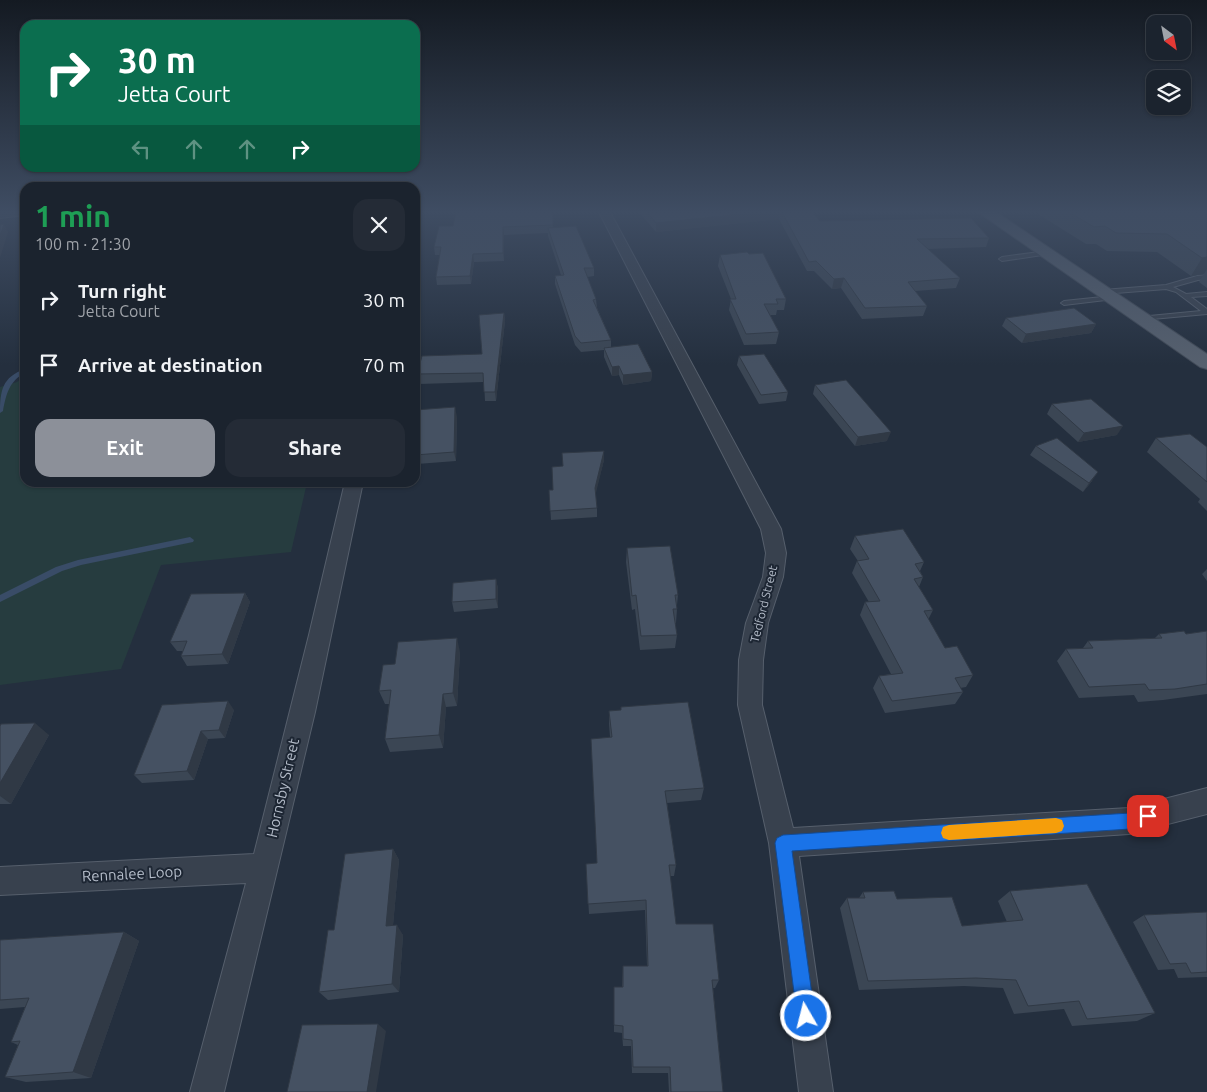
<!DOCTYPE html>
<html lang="en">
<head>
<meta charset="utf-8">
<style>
	body { margin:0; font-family:Ubuntu,sans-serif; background:#242b36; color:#f1f3f6; height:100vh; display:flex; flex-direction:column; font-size:19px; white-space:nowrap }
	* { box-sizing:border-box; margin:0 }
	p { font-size:16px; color:#a0a4aa }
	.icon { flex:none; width:28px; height:28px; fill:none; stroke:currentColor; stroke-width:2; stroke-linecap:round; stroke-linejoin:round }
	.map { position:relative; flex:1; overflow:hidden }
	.side { position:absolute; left:20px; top:182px; width:400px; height:305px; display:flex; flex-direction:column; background:#1b232e; border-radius:15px; box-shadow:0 1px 4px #0004,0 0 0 1px #39404a }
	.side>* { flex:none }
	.banner { position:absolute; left:20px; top:20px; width:400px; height:152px; border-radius:15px; box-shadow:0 1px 4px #0004,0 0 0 1px #39404a; background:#0b6e4f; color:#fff; overflow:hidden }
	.needle { width:32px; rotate:148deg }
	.buttons { position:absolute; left:1146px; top:15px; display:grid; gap:10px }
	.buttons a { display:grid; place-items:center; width:45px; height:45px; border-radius:10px; background:#1b232e; box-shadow:0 1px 4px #0004,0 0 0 1px #39404a; font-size:25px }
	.pin { position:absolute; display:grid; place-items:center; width:42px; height:42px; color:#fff; margin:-21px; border-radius:10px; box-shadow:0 2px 8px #0006 }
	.me { position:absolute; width:55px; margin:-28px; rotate:352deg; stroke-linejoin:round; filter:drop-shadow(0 0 4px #0008) }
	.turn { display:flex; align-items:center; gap:18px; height:105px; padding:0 15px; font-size:22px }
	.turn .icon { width:65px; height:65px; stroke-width:2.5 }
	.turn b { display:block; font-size:35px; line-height:42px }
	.lanes { display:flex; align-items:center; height:48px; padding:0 15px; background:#0003; justify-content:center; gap:25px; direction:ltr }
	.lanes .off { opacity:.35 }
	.round { display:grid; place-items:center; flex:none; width:52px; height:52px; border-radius:15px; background:#242b36 }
	.overview { display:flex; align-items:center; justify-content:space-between; height:85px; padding:0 15px }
	h1 { font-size:30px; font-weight:700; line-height:38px; color:#1e9e55 }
	.action { display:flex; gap:10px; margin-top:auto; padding:10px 15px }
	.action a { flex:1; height:58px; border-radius:15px; background:#8c9099; color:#fff; font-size:20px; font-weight:700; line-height:58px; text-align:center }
	.action a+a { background:#242b36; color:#f1f3f6 }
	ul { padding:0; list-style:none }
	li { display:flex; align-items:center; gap:15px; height:65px; padding:0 15px }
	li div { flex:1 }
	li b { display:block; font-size:19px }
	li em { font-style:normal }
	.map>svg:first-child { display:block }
	.green { fill:#263c3f }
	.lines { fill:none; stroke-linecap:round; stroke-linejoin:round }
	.stream { fill:#394c67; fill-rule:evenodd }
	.lane-casing { stroke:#565f6c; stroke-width:2 }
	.street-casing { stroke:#565f6c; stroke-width:2 }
	.primary-casing { stroke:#414a57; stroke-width:2 }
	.lane { fill:#38414e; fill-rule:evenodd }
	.street { fill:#38414e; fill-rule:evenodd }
	.primary { fill:#56606e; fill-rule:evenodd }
	.wall { fill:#3b4654 }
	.shaded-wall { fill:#303945 }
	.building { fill:#455162; stroke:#303945 }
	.route { fill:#1a73e8; stroke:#114b97 }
	.slow { fill:#f59e0b }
	.labels { text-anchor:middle; stroke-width:4; stroke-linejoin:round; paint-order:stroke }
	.street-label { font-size:12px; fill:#b4bcc9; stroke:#1d2633 }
	.near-street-label { font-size:15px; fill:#b4bcc9; stroke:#1d2633 }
</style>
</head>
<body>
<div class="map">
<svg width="1207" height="1092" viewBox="0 0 1207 1092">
	<rect width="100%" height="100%" fill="#242f3e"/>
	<path class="green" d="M 25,375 L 25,482 L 307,483 L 291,552 L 161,565 L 121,669 L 0,685 L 0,387 L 17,382 Z"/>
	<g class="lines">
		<path class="stream" d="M 25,369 L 25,373 C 9,381 6,395 3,411 L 0,413 C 0,391 2,377 25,369 Z
			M 190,537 L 194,540 L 193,542 L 81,565 L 62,571 L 0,602 L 0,595 L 56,567 L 78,560 Z"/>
		<g class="lane-casing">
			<path id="lane" d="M 1047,251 L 1049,252 L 1049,254 L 1002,261 L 999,259 L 1002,257 Z
				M 1207,275 L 1207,279 L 1198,280 L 1173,287 L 1186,294 L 1207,292 L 1207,296 L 1191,297 L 1207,309 L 1207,314 L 1141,320 L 1139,319 L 1139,317 L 1201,311 L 1176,292 L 1166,289 L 1103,294 L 1100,292 L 1103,290 L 1166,285 L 1197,276 Z
				M 1112,296 L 1114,297 L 1114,299 L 1064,305 L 1061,303 L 1064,301 Z"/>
		</g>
		<g class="street-casing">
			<path id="street" d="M 0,212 L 25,212 L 25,215 L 0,218 Z
				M 599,212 L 610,212 L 781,529 L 786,553 L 783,577 L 768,623 L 763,660 L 762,705 L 793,828 L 1129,808 L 1207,788 L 1207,814 L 1129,834 L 799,856 L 833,1092 L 799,1092 L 769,843 L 738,705 L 739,660 L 746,623 L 763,577 L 766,553 L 761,529 Z
				M 345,482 L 363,482 L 315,712 L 224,1092 L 190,1092 L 246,883 L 0,895 L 0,867 L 254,854 L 309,635 Z"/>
		</g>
		<g class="primary-casing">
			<path id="primary" d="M 978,212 L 996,212 L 1207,354 L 1207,369 L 1200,367 Z"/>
		</g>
		<use href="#lane" class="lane"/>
		<use href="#street" class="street"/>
		<use href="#primary" class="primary"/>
	</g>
	<path class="wall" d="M 553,212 L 553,228 L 594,268 L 594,276 L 587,277 L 596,299 L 597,308 L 611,340 L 611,347 L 652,372 L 651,381 L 623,385 L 619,375 L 612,376 L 604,357 L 604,350 L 581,352 L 575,345 L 555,284 L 555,276 L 561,275 L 548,236 L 548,233 L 504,235 L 504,261 L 474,262 L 471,284 L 437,285 L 436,277 L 440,255 L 435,255 L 434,247 L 453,226 Z
		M 640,212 L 812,212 L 820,221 L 989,238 L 986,247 L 927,249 L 960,278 L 956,288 L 915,291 L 927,306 L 923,316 L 862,319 L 841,288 L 832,289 L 814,271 L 807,271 L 779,219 L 656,232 L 640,213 Z
		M 1039,212 L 1207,212 L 1207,288 L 1199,282 L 1204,274 L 1191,276 L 1157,252 L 1107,251 L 1096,244 L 1086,244 L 1038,214 Z
		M 720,255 L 786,299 L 784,310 L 777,310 L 776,315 L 770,315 L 779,332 L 776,344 L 744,345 L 729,310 L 731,299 L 718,266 Z
		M 504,313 L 505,321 L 496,401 L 485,401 L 484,382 L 419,384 L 417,374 L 482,354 Z
		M 1006,318 L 1096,324 L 1091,333 L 1022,343 L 1002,326 Z
		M 739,356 L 788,392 L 786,401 L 759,404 L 737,365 Z
		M 815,385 L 887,441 L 855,446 L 813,394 Z
		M 1052,404 L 1117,435 L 1078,442 L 1047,414 Z
		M 415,410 L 457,417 L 456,461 L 417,464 L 415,458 Z
		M 1156,438 L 1207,447 L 1207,511 L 1198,502 L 1200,499 L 1147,452 Z
		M 1036,446 L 1092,481 L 1083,492 L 1030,455 Z
		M 604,460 L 595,494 L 597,508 L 597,517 L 551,520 L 549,490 L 553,490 L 563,466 Z
		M 855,536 L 924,562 L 920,571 L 923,577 L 919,587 L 933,610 L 928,620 L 945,648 L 973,675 L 966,687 L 960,688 L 963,692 L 955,704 L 885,713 L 873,688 L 879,676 L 891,674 L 860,615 L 865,602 L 869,602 L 852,573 L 857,561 L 858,561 L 850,549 Z
		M 627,548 L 678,595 L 677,605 L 677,609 L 676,623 L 675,623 L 677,635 L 675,648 L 640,650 L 635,609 L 632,610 L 626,562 Z
		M 1207,569 L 1207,581 L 1202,574 Z
		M 496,579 L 498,589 L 498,608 L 454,612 L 452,602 Z
		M 245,593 L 250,602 L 228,664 L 187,666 L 181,656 L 183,651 L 177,651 L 170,642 Z
		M 1207,631 L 1207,694 L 1163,700 L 1138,702 L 1134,695 L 1079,698 L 1057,661 L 1066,649 L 1083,648 L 1088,641 L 1155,638 L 1159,634 L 1186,634 Z
		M 460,652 L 457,706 L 446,707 L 443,748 L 390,752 L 385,739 L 389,704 L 385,704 L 379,691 L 395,664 Z
		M 162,705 L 234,710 L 225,738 L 208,739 L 194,780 L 142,783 L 134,775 Z
		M 621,707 L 704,788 L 701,800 L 667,803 L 676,865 L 674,876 L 670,876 L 676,924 L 719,980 L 715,988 L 713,988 L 723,1092 L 669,1092 L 668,1073 L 632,1073 L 631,1046 L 623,1046 L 622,1033 L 614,1032 L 614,995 L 622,987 L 623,966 L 647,966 L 645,910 L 589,914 L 586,864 L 597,863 L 610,737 L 609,724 L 609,711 L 621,710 Z
		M 0,726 L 49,735 L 11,804 L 0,804 Z
		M 393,849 L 399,860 L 393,925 L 403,935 L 399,992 L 328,1000 L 319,992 L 334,930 Z
		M 1010,891 L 1155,1013 L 1137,1021 L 1072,1026 L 1064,1009 L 1014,1014 L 1003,988 L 964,986 L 859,990 L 840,908 L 847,898 L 859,898 L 863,892 L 897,899 L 962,926 L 1007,922 L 998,901 Z
		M 1207,912 L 1207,977 L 1178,978 L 1174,969 L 1158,970 L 1133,922 L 1144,915 Z
		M 124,932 L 139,941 L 91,1078 L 26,1082 L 5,1077 L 18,1045 L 11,1042 L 25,1007 L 0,1009 L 0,940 Z"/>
	<path class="shaded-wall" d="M 759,212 L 780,212 L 779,219 L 656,232 L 656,223 Z
		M 4,224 L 8,232 L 0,258 L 0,236 Z
		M 503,227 L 504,235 L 504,261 L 503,253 Z
		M 473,254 L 474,262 L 471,284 L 470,276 Z
		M 1207,257 L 1207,269 L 1204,274 L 1191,276 L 1202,258 Z
		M 844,278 L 841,288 L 832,289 L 834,279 Z
		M 504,313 L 505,321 L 496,401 L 495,392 Z
		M 1096,324 L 1091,333 L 1022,343 L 1026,334 Z
		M 619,366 L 619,375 L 612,376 L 612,367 Z
		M 652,372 L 651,381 L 623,385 L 623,375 Z
		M 455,407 L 457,417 L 456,461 L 454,452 Z
		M 1123,426 L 1117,435 L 1078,442 L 1084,433 Z
		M 891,432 L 887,441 L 855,446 L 858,437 Z
		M 604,451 L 604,460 L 595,497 L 595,488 Z
		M 1098,472 L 1092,481 L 1083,492 L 1089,483 Z
		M 496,579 L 498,589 L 498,608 L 496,599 Z
		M 245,593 L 250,602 L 228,664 L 222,654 Z
		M 457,638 L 460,652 L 457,706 L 453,693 Z
		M 443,694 L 446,707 L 443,748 L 439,735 Z
		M 228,701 L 234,710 L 225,738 L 219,730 Z
		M 35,723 L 49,735 L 11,804 L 0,796 L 0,783 Z
		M 201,731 L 208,739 L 194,780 L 187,771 Z
		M 393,849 L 399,860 L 392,936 L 386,926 Z
		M 397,925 L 403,935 L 399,992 L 392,984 Z
		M 124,932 L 139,941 L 91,1078 L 73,1072 Z
		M 378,1024 L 386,1031 L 376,1092 L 367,1092 Z"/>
	<path class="building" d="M 21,212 L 25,212 L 25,234 L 24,236 Z
		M 456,212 L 553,212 L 553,225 L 503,227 L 503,253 L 473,254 L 470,276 L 436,277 L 441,247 L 434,247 L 439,226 L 453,226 Z
		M 647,212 L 759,212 L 656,223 Z
		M 782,212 L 812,212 L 820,221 L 971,218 L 989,238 L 917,239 L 960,278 L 908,282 L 927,306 L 865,308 L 844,278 L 834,279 L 816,261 L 809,262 Z
		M 1069,212 L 1207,212 L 1207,257 L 1202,258 L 1167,234 L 1116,233 L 1105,226 L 1094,227 Z
		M 4,224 L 0,236 L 0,225 Z
		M 576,226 L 594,268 L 584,268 L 596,299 L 593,300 L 611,340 L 581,343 L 575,336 L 555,276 L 564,275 L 548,228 Z
		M 747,252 L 749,254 L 763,253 L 786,299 L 776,299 L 778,304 L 764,304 L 779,332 L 746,334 L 730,299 L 736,299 L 720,255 Z
		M 1074,308 L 1096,324 L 1026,334 L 1006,318 Z
		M 504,313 L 495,392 L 484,392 L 483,373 L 417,374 L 422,356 L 482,354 L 479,315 Z
		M 638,344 L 652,372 L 623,375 L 619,366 L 612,367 L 604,348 Z
		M 764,354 L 788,392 L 761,395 L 739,356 Z
		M 846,380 L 891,432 L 858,437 L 815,385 Z
		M 1091,399 L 1123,426 L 1084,433 L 1052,404 Z
		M 455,407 L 454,452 L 415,455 L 415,410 Z
		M 1190,434 L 1207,447 L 1207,482 L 1156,438 Z
		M 1057,438 L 1098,472 L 1089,483 L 1036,446 Z
		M 604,451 L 595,488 L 597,508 L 550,511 L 549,490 L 553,490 L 552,467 L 563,466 L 562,453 Z
		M 903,529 L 924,562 L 915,564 L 923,577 L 914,579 L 933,610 L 924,611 L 945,648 L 957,646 L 973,675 L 955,678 L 963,692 L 892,701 L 879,676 L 903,673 L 865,602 L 880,601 L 857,561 L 869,559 L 855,536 Z
		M 670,546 L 678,595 L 675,595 L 677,609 L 673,609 L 677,635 L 641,636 L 636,595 L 632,596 L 627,548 Z
		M 496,579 L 496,599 L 452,602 L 453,583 Z
		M 245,593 L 222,654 L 181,656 L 187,641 L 170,642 L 191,594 Z
		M 1184,631 L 1186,634 L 1207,631 L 1207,684 L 1175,689 L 1149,690 L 1145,684 L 1089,687 L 1066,649 L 1093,648 L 1088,641 L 1162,638 L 1159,634 Z
		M 457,638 L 453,693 L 443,694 L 439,735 L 385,739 L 391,690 L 379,691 L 383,665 L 395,664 L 398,642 Z
		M 228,701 L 219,730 L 201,731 L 187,771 L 134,775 L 162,705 Z
		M 688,702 L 704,788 L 665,791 L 676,865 L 669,865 L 676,924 L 713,924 L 719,980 L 712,980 L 723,1092 L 671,1092 L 670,1067 L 633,1067 L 632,1040 L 623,1039 L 623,1026 L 614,1025 L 614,987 L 623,987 L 623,966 L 648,966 L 646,900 L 588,904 L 586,864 L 597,863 L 591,739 L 612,737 L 609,711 L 621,710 L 621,707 Z
		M 35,723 L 0,783 L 0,726 L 1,724 Z
		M 393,849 L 386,926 L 397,925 L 392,984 L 319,992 L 328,930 L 334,930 L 345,854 Z
		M 1087,884 L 1155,1013 L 1087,1019 L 1079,1001 L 1028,1006 L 1016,980 L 976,978 L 868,981 L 847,898 L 865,898 L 863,892 L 894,891 L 897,899 L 952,897 L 962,926 L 1023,920 L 1010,891 Z
		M 1207,912 L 1207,972 L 1191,973 L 1186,963 L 1170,964 L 1144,915 Z
		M 124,932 L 73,1072 L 5,1077 L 20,1041 L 11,1042 L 29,998 L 0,1000 L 0,940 Z
		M 378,1024 L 367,1092 L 287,1092 L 302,1025 Z"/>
	<linearGradient id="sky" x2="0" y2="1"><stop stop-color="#141a22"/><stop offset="0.58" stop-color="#3f4d63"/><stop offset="1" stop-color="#3f4d63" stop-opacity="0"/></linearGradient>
	<rect width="1207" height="365" fill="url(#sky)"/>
	<path class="route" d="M 1148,809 L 1154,811 L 1156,816 L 1154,822 L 1130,829 L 792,851 L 815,1016 L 813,1022 L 806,1025 L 799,1022 L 797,1016 L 775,843 L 777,838 L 783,835 L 1130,813 Z"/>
	<path class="slow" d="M 1056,818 L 1062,820 L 1064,826 L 1062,831 L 1056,833 L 949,840 L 943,838 L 941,833 L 943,827 L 949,825 Z"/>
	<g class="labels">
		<g class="street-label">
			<text transform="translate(764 604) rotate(-76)" y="4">Tedford Street</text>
		</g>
		<g class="near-street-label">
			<text transform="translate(283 788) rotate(-77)" y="5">Hornsby Street</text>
			<text transform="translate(132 874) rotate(-3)" y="5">Rennalee Loop</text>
		</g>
	</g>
</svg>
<div class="buttons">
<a><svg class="needle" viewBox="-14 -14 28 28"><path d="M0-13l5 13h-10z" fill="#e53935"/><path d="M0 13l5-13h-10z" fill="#a0a4aa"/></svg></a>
<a><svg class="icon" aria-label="layers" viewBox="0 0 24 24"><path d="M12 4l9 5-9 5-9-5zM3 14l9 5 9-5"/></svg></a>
</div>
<div class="pin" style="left:1148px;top:816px;background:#d93025"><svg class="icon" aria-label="arrive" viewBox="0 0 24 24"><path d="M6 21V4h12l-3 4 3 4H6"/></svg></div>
<svg class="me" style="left:806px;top:1016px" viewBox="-20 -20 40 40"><circle r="17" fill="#1a73e8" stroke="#fff" stroke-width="3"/><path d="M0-11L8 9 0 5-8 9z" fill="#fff"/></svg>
<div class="banner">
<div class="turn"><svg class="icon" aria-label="right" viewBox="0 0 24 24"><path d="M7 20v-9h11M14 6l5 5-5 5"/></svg><div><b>30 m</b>Jetta Court</div></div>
<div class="lanes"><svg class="icon off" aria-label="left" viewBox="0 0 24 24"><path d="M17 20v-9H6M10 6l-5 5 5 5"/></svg><svg class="icon off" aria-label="ahead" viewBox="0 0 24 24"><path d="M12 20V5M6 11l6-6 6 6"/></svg><svg class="icon off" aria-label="ahead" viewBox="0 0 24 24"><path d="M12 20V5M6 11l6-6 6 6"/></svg><svg class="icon" aria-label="right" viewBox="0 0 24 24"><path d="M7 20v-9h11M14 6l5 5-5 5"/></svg></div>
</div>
<section class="side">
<div class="overview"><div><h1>1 min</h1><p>100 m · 21:30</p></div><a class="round"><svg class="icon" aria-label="close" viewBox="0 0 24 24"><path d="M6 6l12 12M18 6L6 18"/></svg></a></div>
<ul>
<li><svg class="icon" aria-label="right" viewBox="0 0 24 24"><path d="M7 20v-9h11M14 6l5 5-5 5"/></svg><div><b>Turn right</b><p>Jetta Court</p></div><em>30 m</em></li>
<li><svg class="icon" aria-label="arrive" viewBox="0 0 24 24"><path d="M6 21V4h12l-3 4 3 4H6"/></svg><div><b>Arrive at destination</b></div><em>70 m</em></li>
</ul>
<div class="action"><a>Exit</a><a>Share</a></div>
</section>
</div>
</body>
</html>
